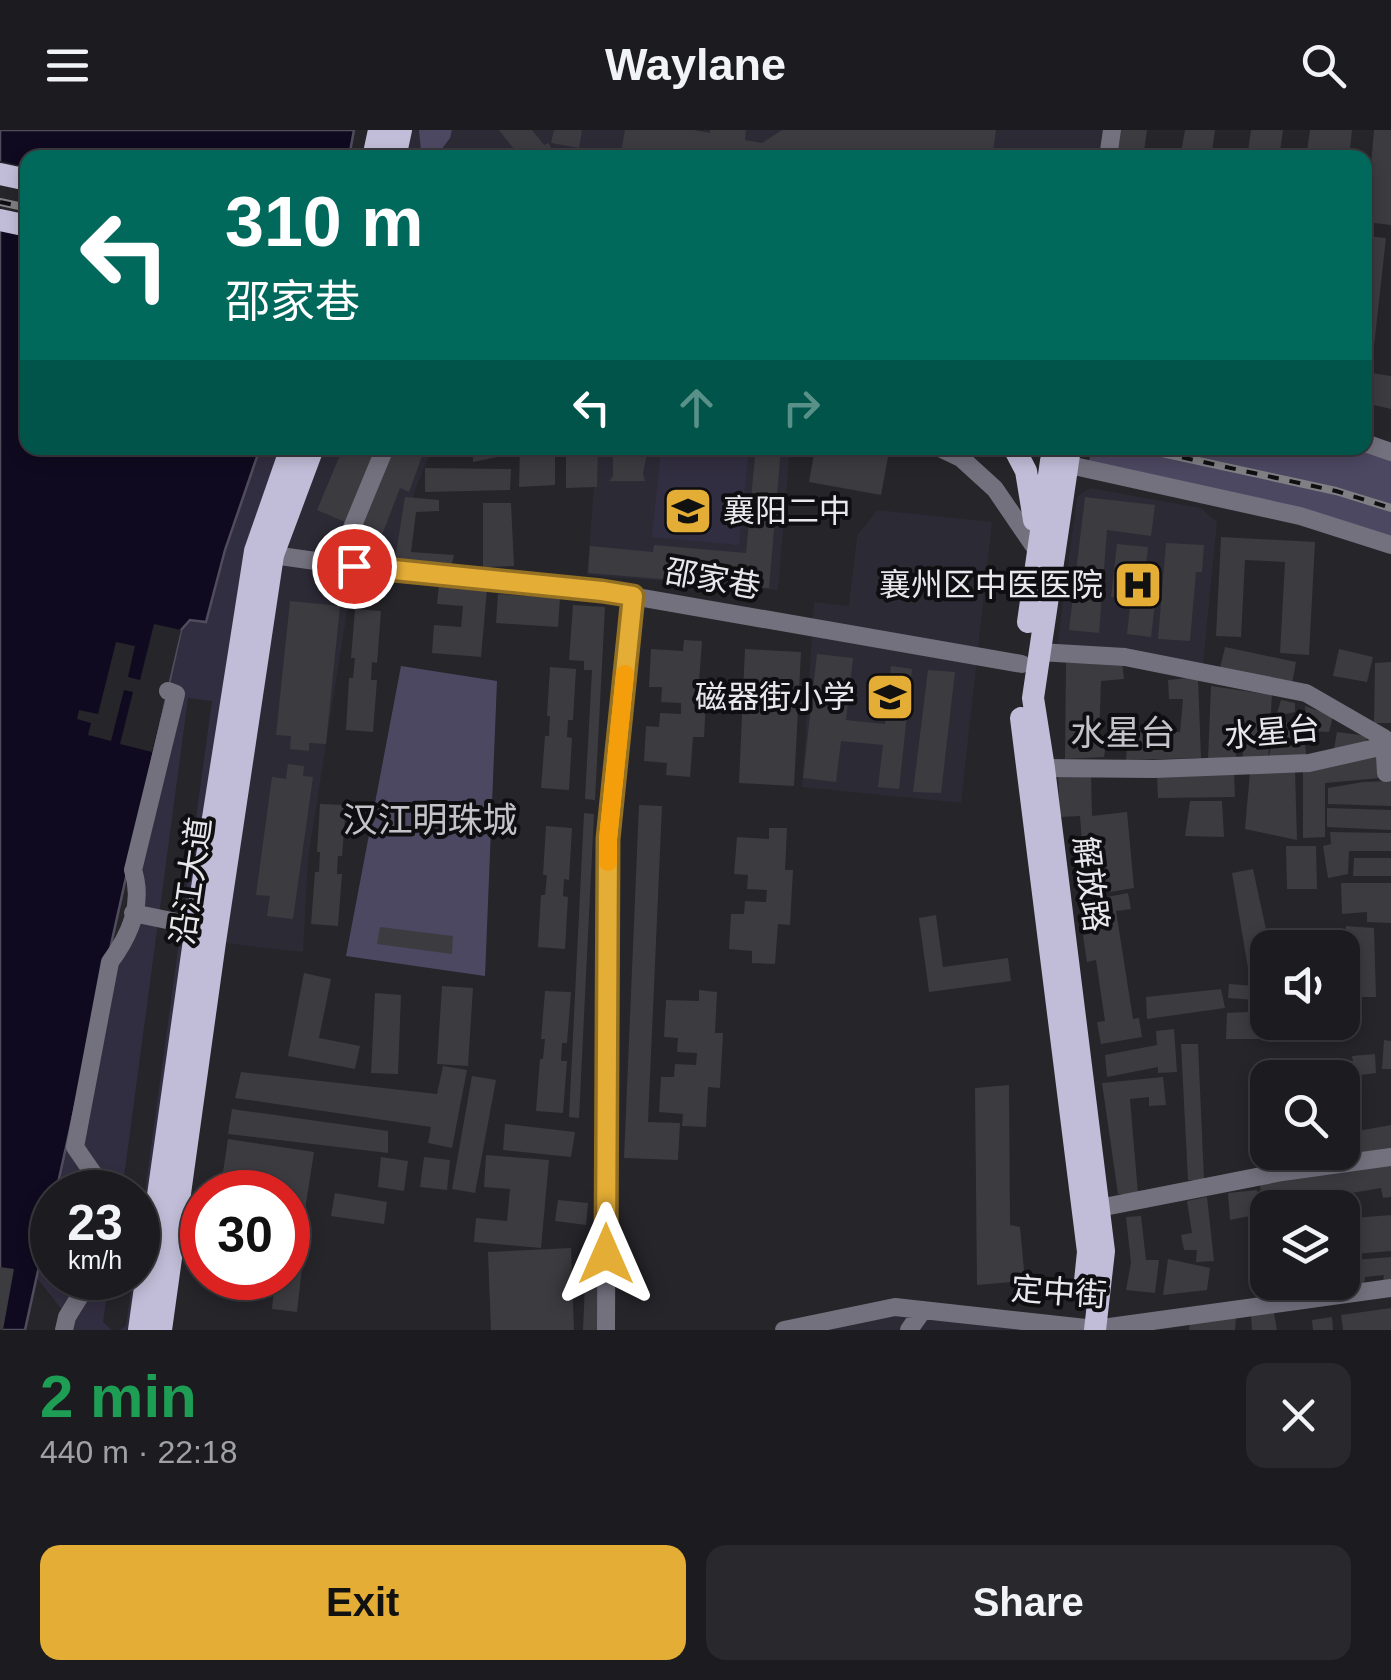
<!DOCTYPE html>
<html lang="en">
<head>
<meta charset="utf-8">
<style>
	body { margin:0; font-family:Arial,"Noto Sans SC",sans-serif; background:#29292d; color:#f1f3f6; height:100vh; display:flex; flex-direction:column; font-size:38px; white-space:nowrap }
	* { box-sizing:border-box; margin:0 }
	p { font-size:32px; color:#a0a1a5 }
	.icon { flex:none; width:55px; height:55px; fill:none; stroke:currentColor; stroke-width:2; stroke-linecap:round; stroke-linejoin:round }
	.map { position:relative; height:1200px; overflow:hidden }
	.drawer { display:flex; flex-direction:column; background:#1c1c20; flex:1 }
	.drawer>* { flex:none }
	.top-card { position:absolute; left:20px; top:20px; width:1352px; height:305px; border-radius:20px; box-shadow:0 5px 15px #0003,0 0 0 2px #3a3a3e; background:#00695c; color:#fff; overflow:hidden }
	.tools { position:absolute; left:1250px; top:800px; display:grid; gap:20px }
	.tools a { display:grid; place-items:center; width:110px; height:110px; border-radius:20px; background:#1c1c20; box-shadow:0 5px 15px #0003,0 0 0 2px #3a3a3e; font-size:50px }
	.speed { position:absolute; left:30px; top:1040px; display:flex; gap:20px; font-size:50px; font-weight:700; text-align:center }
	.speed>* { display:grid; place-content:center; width:130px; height:130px; border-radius:50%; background:#1c1c20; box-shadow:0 5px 15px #0003,0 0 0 2px #3a3a3e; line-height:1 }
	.speed small { font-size:25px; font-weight:400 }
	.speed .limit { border:15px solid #d22; background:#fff; color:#111 }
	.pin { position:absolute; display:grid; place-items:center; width:85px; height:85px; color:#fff; margin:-42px; border:5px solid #fff; border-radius:50%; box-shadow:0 2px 10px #0007 }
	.me { position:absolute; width:110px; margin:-55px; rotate:0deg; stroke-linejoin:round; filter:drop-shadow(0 0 8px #0008) }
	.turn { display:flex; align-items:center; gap:35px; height:210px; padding:0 40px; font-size:45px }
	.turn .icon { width:130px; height:130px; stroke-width:2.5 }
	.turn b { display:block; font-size:70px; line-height:85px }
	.lanes { display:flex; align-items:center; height:95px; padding:0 40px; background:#0003; justify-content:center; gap:50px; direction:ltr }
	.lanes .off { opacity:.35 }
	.round { display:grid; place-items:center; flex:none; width:105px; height:105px; border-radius:20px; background:#29292d }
	.head { display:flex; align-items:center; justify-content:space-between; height:170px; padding:0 40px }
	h1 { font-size:60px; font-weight:600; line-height:75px; color:#1e9e55 }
	.button { display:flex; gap:20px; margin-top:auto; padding:20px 40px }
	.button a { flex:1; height:115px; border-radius:20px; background:#e4ad35; color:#111; font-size:40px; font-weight:600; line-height:115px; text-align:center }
	.button a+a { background:#29292d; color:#f1f3f6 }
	header { display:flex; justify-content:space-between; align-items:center; height:130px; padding:0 40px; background:#1c1c20; font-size:45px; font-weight:600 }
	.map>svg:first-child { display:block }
	.built { fill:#2c2a35 }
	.green { fill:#322e41 }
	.forest { fill:#4d4862 }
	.water { fill:#0f0a1f; stroke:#504c5c; stroke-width:2.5 }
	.pier { fill:#25252a }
	.building { fill:#3c3b40 }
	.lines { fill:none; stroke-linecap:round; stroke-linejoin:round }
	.minor { stroke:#73717e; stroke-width:18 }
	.major { stroke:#c1bdd8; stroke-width:22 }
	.rail-casing { stroke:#808084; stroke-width:8 }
	.rail { stroke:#0f0e10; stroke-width:4; stroke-dasharray:11; stroke-linecap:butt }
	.route-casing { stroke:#947022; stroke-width:25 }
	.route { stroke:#e4ad35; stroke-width:18 }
	.slow { stroke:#f59e0b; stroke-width:18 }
	.labels { text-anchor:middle; stroke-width:8; stroke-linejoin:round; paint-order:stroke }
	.poi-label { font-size:32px; fill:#e8e7eb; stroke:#0f0e10; text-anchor:end }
	.street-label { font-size:32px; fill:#e8e7eb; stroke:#0f0e10 }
	.neighbourhood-label { font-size:35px; fill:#c4c3ca; stroke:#0f0e10 }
</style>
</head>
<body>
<header><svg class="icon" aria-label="menu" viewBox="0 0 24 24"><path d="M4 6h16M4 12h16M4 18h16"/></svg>Waylane<svg class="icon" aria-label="search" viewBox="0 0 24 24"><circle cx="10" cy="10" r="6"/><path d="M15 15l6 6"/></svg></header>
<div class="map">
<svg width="1391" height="1200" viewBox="0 0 1391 1200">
	<rect width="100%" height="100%" fill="#25252a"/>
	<path class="built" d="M 411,0 L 1112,0 L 1108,28 L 405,28 Z
		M 313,318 L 433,318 L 416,357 L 393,440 L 354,437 L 308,729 L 303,822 L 215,812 L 273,425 Z
		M 597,318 L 790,318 L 778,460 L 587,445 Z
		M 1090,358 L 1201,378 L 1217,392 L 1203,535 L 1128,518 L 1057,518 L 1077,367 Z
		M 877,380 L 992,392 L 961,673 L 802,657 L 814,472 L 849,476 L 857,406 Z
		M 896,1185 L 1027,1200 L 821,1200 Z"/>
	<path class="green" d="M 260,318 L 292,318 L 150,1200 L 119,1200 L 126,1196 L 133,1148 L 138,1148 L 138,1113 L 212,571 L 188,568 L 122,1062 L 55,1062 L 110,832 L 126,810 L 133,740 L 181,500 L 190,490 L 206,491 L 225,420 Z
		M 661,318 L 749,318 L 739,415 L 652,407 Z
		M 52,1076 L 52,1148 L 109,1148 L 103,1192 L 112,1200 L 64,1200 L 67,1186 L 37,1148 Z"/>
	<path class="forest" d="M 419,0 L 452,0 L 450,8 L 438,24 L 421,21 Z
		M 1092,318 L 1365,318 L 1391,322 L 1391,415 L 1087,339 Z
		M 401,536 L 497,551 L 485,846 L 346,826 Z"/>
	<path class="water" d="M 0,0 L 354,0 L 349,27 L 28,28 L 28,318 L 260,318 L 225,420 L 206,492 L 190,490 L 181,500 L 56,1062 L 52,1062 L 52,1077 L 25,1200 L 0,1200 Z"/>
	<path class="pier" d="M 0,31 L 27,37 L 27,105 L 0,99 Z
		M 154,494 L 181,500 L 152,622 L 120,614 L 133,562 L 124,560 L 111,611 L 88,605 L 91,593 L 77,589 L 79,580 L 98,584 L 116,512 L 135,516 L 128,547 L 140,550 Z"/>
	<path class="building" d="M 499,0 L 532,0 L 544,15 L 549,13 L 552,21 L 547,23 L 547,28 L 521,28 Z
		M 554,0 L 582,0 L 579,18 L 551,13 Z
		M 625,0 L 694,0 L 710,3 L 710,0 L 746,0 L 745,10 L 762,13 L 782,0 L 996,0 L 992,28 L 620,28 Z
		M 1121,0 L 1147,0 L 1143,28 L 1117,28 Z
		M 1185,0 L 1215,0 L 1211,28 L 1180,28 Z
		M 1251,0 L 1283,0 L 1279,28 L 1247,28 Z
		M 1310,0 L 1352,0 L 1349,28 L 1306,28 Z
		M 1374,0 L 1391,0 L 1391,95 L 1366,92 Z
		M 1365,106 L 1386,108 L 1374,216 L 1365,215 Z
		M 1365,242 L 1391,246 L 1391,279 L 1365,273 Z
		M 343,318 L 377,318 L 345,392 L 317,380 Z
		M 394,318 L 425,318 L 409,362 L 400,358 L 382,405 L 362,397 Z
		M 473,318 L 500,318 L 502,326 L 473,332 Z
		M 520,318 L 555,318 L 555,355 L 519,357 Z
		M 566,318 L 598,318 L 597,357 L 566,358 Z
		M 613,318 L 648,318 L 643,344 L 645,351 L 609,351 L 613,346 Z
		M 749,318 L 781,318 L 769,458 L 588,443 L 590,416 L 653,422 L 654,415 L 746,423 L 755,326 L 748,326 Z
		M 815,318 L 834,318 L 888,327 L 881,365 L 809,352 Z
		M 425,338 L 511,339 L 510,360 L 425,362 Z
		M 405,367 L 439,370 L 439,381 L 416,382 L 411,422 L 454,425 L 451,437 L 395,430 Z
		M 1085,367 L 1155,375 L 1151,406 L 1107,400 L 1099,503 L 1069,500 Z
		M 483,373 L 511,373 L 514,436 L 483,437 Z
		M 1221,407 L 1315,412 L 1309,525 L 1280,523 L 1285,432 L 1245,430 L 1241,507 L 1216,506 Z
		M 1166,413 L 1204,415 L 1202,442 L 1196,442 L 1190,511 L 1158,509 Z
		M 1117,414 L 1148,417 L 1143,463 L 1156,465 L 1151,507 L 1127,504 L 1131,469 L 1111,467 Z
		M 439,455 L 487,459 L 481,527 L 432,523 L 434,495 L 461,497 L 463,476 L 437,474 Z
		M 498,464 L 560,468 L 558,497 L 496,493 Z
		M 290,471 L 340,476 L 326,614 L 309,613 L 309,621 L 290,619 L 291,606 L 276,605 Z
		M 573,475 L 605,477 L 595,670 L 585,669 L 592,540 L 584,540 L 584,531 L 569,530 Z
		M 355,479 L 381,481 L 377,533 L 372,532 L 371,550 L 377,550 L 373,602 L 346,600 L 349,548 L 353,548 L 355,528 L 351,528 Z
		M 684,510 L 702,511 L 699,552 L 707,553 L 704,607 L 693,607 L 690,647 L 666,645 L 667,633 L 644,631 L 646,596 L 659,597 L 660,583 L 681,584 L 681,573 L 661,572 L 662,557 L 649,557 L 651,519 L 683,521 Z
		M 1225,517 L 1296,532 L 1292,554 L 1219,542 Z
		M 745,519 L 801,522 L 794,656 L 739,653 Z
		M 1339,519 L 1373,527 L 1367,552 L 1333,546 Z
		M 817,524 L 853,528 L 846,590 L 885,594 L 891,536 L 912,539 L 899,659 L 878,657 L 883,615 L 841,611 L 836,652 L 803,648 Z
		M 1122,531 L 1124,549 L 1101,551 L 1099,612 L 1106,613 L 1104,627 L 1065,629 L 1066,533 Z
		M 1391,532 L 1391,593 L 1374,593 L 1375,533 Z
		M 550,537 L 576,539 L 573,590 L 568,590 L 567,607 L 572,608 L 569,660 L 541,658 L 545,606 L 549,606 L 550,586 L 547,586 Z
		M 928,540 L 955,542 L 941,663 L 913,662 Z
		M 1198,547 L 1201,628 L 1126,630 L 1128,602 L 1180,602 L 1183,569 L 1169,569 L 1168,550 Z
		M 1211,556 L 1272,565 L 1268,631 L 1243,632 L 1242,597 L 1233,596 L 1236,627 L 1208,629 Z
		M 1281,570 L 1295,573 L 1295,582 L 1276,586 Z
		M 1305,576 L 1333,586 L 1329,602 L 1308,601 Z
		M 1301,591 L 1307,628 L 1268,631 L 1275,594 Z
		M 1337,602 L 1368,606 L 1364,617 L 1334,619 Z
		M 1379,622 L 1380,648 L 1325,653 L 1325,707 L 1303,708 L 1303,641 Z
		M 288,634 L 304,636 L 303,646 L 313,647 L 293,789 L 267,786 L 270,766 L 256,765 L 272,647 L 286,649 Z
		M 1295,640 L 1297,710 L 1245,699 L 1250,642 Z
		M 1091,642 L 1092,686 L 1127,682 L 1134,758 L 1086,766 L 1080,686 L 1060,687 L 1058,643 Z
		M 1234,642 L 1235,667 L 1158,668 L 1157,645 Z
		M 1391,651 L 1391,676 L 1328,674 L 1328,658 L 1363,652 Z
		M 1190,671 L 1222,671 L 1224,707 L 1185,706 Z
		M 320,674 L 346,675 L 342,726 L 338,726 L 337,744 L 342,744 L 338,796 L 311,794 L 315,742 L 319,742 L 320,722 L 317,722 Z
		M 639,675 L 662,676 L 648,992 L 680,993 L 678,1030 L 624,1028 Z
		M 1327,678 L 1391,680 L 1391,700 L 1327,697 Z
		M 584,683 L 594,684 L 579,988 L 569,987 Z
		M 546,696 L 572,698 L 569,750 L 564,749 L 563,766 L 568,767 L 565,819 L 538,817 L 541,765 L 545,765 L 547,745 L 543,745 Z
		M 769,698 L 787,698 L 785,740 L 793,740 L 790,795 L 778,794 L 775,834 L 752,833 L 752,821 L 729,819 L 731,784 L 744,784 L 745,771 L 766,772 L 767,760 L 747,759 L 748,745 L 734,744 L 737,707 L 769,709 Z
		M 1330,702 L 1391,703 L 1391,721 L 1349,721 L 1348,744 L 1328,748 L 1323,716 L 1331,714 Z
		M 1286,716 L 1316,716 L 1317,759 L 1287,759 Z
		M 1354,728 L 1391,728 L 1391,746 L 1353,746 Z
		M 1253,739 L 1270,818 L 1268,818 L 1268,846 L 1250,850 L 1232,743 Z
		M 1341,753 L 1391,753 L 1391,793 L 1367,792 L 1367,782 L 1342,784 Z
		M 1128,763 L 1131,779 L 1116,781 L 1133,889 L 1139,888 L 1142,907 L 1101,914 L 1097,892 L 1105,891 L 1096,830 L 1087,832 L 1083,805 L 1090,804 L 1085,771 Z
		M 936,785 L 943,837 L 1008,828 L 1011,851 L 929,862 L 919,788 Z
		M 1346,796 L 1374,798 L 1376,867 L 1342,867 Z
		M 380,797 L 453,806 L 452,824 L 377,814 Z
		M 304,843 L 331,849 L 319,908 L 360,916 L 355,939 L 288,926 Z
		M 1229,854 L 1268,857 L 1268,871 L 1228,868 Z
		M 442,856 L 473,858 L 468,936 L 437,934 Z
		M 1221,859 L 1225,878 L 1147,889 L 1146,867 Z
		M 699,860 L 717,862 L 715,903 L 723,903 L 720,958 L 708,957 L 706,997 L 682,996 L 683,984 L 659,982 L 661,947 L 674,947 L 675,934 L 696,935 L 697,923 L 677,922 L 678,908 L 664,907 L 666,870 L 699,871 Z
		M 545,861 L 571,862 L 567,913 L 562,913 L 561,931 L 567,931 L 563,983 L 536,981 L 540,929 L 543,929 L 545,909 L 541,909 Z
		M 375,863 L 401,865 L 398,944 L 371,943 Z
		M 1268,881 L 1270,909 L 1226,909 L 1227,883 Z
		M 1174,899 L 1177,942 L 1158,943 L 1158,937 L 1107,947 L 1105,925 L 1157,915 L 1156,901 Z
		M 1384,910 L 1391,911 L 1391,939 L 1382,939 Z
		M 1181,914 L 1198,914 L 1204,1050 L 1188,1050 Z
		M 1375,924 L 1376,943 L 1352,946 L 1355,980 L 1349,981 L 1352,1002 L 1391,995 L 1391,1022 L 1334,1033 L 1333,1022 L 1342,1022 L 1342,948 L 1329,948 L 1329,928 L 1353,931 L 1352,926 Z
		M 443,936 L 467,940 L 452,1018 L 428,1013 L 431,997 L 235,968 L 241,942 L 437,964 Z
		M 472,946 L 496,950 L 475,1063 L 452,1059 Z
		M 1163,947 L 1166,975 L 1149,976 L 1149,967 L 1130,969 L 1138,1064 L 1118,1064 L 1102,953 Z
		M 1009,955 L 1010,1095 L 1020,1097 L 1025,1151 L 977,1155 L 975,958 Z
		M 232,979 L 388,1001 L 388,1023 L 228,1004 Z
		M 505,994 L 575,1002 L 571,1027 L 503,1020 Z
		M 228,1009 L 314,1022 L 305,1080 L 288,1077 L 288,1062 L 220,1062 Z
		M 486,1025 L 549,1030 L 541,1118 L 474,1112 L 476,1088 L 507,1091 L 510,1059 L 484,1057 Z
		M 381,1027 L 408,1031 L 404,1061 L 378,1057 Z
		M 424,1027 L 450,1030 L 447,1060 L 420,1057 Z
		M 1391,1033 L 1391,1067 L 1383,1068 L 1381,1058 L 1286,1074 L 1286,1078 L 1268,1078 L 1268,1096 L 1265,1096 L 1260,1054 Z
		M 1257,1060 L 1261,1092 L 1253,1094 L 1250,1086 L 1230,1090 L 1228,1063 Z
		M 335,1063 L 387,1072 L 384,1094 L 331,1086 Z
		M 1207,1067 L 1214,1131 L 1196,1132 L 1197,1120 L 1184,1120 L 1181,1105 L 1192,1103 L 1187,1071 Z
		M 558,1070 L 588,1073 L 586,1095 L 555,1091 Z
		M 288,1081 L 298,1083 L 295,1105 L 288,1104 Z
		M 1391,1085 L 1391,1121 L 1342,1125 L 1342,1089 Z
		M 1141,1086 L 1146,1130 L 1159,1130 L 1155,1163 L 1126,1160 L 1131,1133 L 1126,1087 Z
		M 288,1110 L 305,1112 L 297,1182 L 272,1179 L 275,1148 L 288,1148 Z
		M 571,1118 L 574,1200 L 491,1200 L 488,1122 Z
		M 1391,1127 L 1391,1151 L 1383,1152 L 1384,1145 L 1365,1147 L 1364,1155 L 1342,1159 L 1342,1139 L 1354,1139 L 1354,1130 Z
		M 1168,1129 L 1210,1138 L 1207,1160 L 1163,1165 Z
		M 0,1137 L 14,1139 L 3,1200 L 0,1200 Z
		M 604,1151 L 602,1200 L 583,1200 L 585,1152 Z
		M 1311,1152 L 1337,1152 L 1337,1154 L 1312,1159 Z
		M 1391,1178 L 1391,1200 L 1343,1200 L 1341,1185 Z
		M 1274,1183 L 1277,1200 L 1252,1200 L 1251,1186 Z
		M 1215,1187 L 1236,1188 L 1235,1200 L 1189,1200 L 1190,1191 L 1213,1192 Z
		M 1332,1187 L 1333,1200 L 1313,1200 L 1312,1190 Z"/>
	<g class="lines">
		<path class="minor" d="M 1108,28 L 1112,0
			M 1365,313 L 1391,322
			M 940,318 L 961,328 L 995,359 L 1038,422
			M 1056,332 L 1300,386 L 1391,415
			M 273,425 L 337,434 L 603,461 L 1022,534
			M 337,434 L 385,318
			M 1039,522 L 1125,527 L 1306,563 L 1384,608 L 1386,643 L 1391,642
			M 1044,638 L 1154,639 L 1309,633 L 1384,616
			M 133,783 L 196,796
			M 106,1062 L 75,1017 L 110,832 C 130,805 144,774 133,740 L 176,564 L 168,561
			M 1099,1078 L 1282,1042 L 1391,1027
			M 64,1200 L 67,1187 L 91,1148
			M 606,1200 L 608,709 L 633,466
			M 784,1200 L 895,1177 L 1095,1199 L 1391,1158
			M 909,1200 L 923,1180"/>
		<path class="major" d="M 373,28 L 379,0
			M 395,28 L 401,0
			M 0,44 L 28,50
			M 0,90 L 28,96
			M 1014,318 L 1026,341 L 1034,390
			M 1070,318 L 1033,568 L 1044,638 L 1104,1121 L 1095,1200
			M 1028,492 L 1051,331 L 1055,318
			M 1021,588 L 1088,1122 L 1085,1151
			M 139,1200 L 196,796 L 255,421 L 291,318
			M 161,1200 L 215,812 L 273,425 L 313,318"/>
		<g class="rail-casing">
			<path id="rail" d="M 0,72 L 28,78
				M 1139,318 L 1336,361 L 1391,378"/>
		</g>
		<use href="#rail" class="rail"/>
	</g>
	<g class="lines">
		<g class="route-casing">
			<path id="route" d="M 354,436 L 602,461 L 633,466 L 608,709 L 606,1124"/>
		</g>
		<use href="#route" class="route"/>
		<path class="slow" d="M 608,732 L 608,709 L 625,544"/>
	</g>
	<defs>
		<g id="school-square" transform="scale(2.5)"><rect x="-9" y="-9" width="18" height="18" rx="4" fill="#e4ad35" stroke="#0f0e10"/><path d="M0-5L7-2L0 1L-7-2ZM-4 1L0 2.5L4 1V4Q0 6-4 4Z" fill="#111"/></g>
		<g id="hospital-square" transform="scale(2.5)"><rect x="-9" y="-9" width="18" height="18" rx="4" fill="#e4ad35" stroke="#0f0e10"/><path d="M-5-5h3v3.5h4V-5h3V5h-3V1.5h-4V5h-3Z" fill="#111"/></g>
	</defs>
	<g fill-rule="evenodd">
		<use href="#school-square" x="688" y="381"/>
		<use href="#hospital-square" x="1138" y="455"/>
		<use href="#school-square" x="890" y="567"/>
	</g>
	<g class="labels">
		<g class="poi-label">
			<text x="723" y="392" text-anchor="start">襄阳二中</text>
			<text x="1103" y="466">襄州区中医医院</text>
			<text x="855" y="578">磁器街小学</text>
		</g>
		<g class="street-label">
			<text transform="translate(713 449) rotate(10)" y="11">邵家巷</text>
			<text transform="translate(1272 602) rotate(-5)" y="11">水星台</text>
			<text transform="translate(191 751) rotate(-82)" y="11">沿江大道</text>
			<text transform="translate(1091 754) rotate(83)" y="11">解放路</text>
			<text transform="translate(1059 1162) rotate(4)" y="11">定中街</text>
		</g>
		<g class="neighbourhood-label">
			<text x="1123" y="615">水星台</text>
			<text x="430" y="702">汉江明珠城</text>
		</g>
	</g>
</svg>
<div class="tools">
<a><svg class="icon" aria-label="sound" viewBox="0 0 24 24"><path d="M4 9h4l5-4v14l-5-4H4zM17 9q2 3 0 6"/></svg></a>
<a><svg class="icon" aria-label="search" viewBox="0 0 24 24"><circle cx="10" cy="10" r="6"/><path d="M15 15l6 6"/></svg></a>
<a><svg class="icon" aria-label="layers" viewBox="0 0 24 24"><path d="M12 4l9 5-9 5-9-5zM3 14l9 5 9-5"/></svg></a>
</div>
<div class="speed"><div>23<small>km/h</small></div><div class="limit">30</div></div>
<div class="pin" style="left:354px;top:436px;background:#d93025"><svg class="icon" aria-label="arrive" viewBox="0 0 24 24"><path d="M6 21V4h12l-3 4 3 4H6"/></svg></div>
<svg class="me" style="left:606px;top:1124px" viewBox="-20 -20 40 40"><path d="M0-17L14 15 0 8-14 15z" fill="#e4ad35" stroke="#fff" stroke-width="4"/></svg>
<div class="top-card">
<div class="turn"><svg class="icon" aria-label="left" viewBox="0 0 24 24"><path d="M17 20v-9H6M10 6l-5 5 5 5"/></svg><div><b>310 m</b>邵家巷</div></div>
<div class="lanes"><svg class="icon" aria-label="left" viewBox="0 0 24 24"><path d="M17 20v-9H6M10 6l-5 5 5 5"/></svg><svg class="icon off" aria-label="ahead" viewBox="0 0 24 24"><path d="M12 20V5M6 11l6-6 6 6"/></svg><svg class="icon off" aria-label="right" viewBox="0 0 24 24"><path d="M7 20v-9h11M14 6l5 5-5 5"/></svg></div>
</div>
</div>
<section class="drawer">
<div class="head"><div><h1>2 min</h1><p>440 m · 22:18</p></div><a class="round"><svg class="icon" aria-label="close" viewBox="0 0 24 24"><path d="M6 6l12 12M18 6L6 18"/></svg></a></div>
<div class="button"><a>Exit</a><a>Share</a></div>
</section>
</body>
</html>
